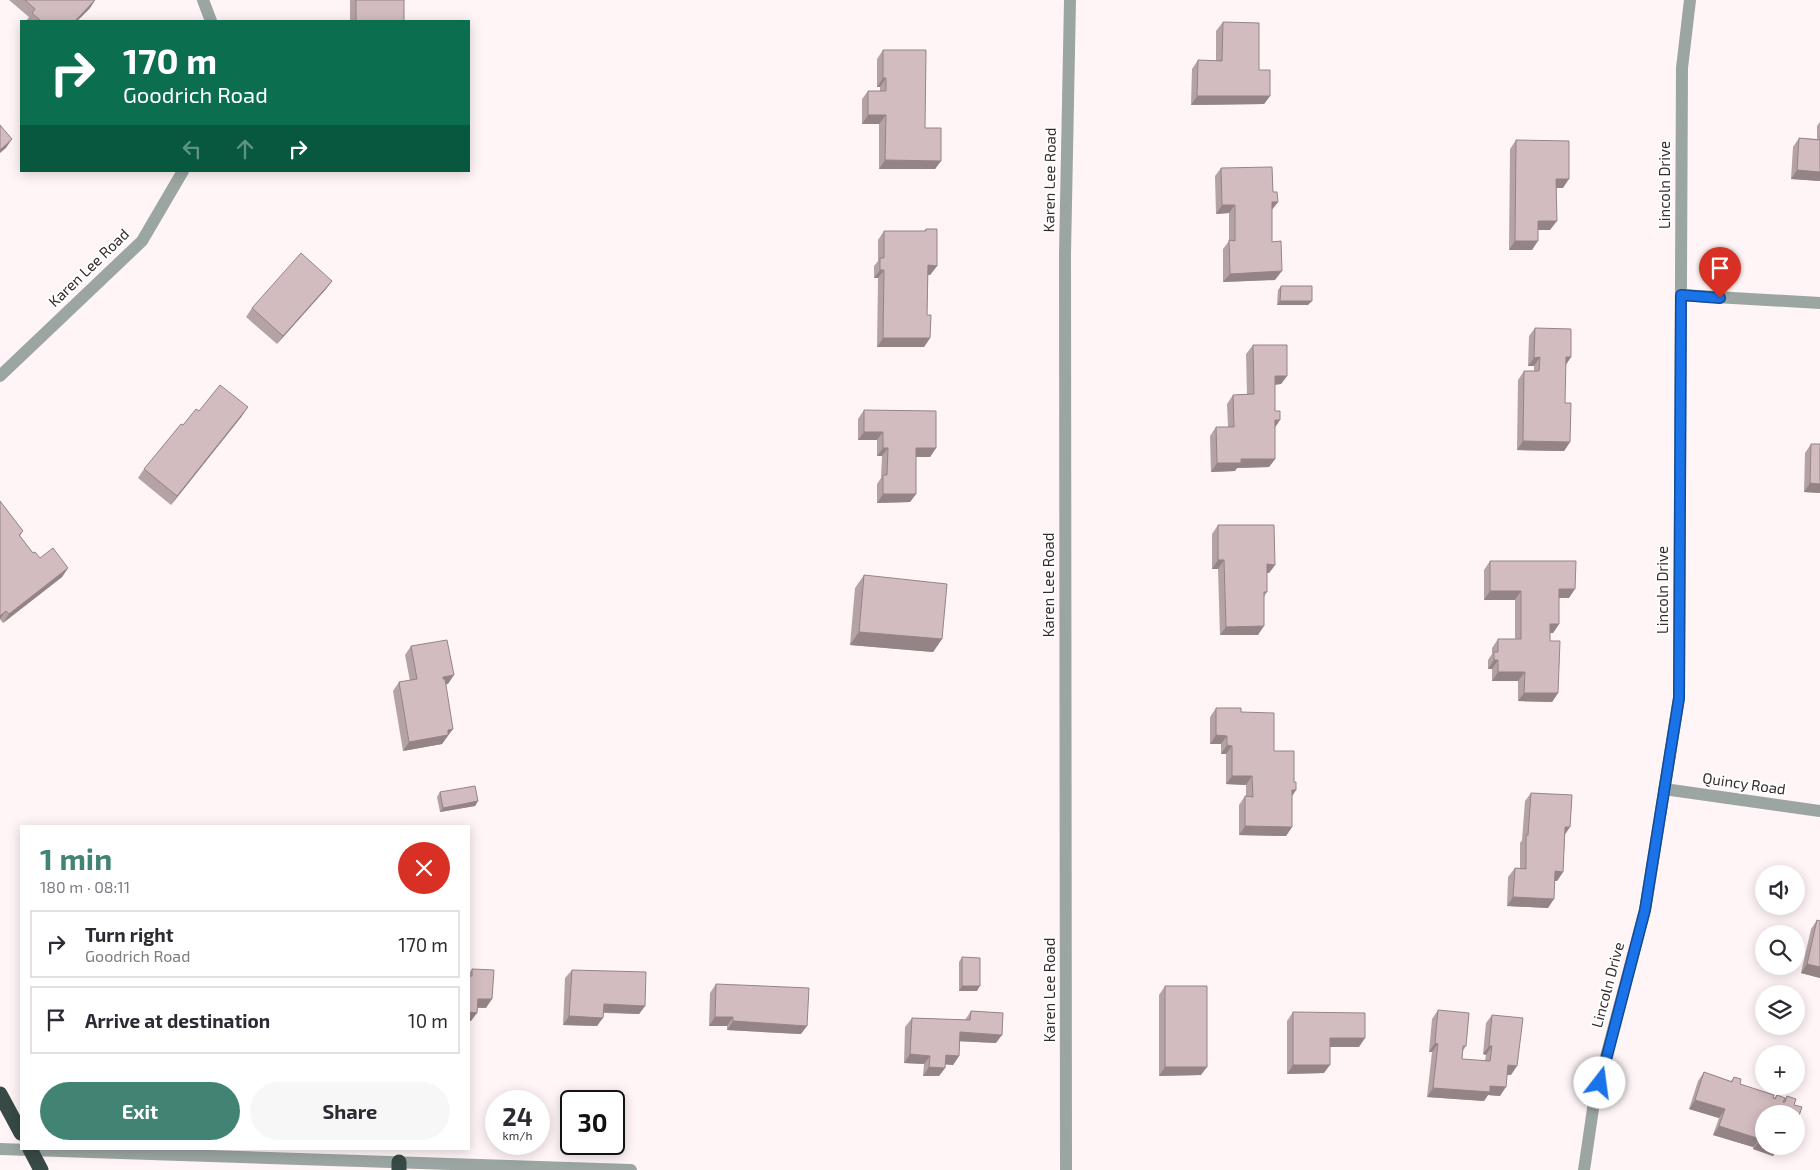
<!DOCTYPE html>
<html lang="en">
<head>
<meta charset="utf-8">
<style>
	body { margin:0; font-family:"Exo 2",sans-serif; background:#f7f7f7; color:#2b2b33; height:100vh; display:flex; flex-direction:column; font-size:19px; white-space:nowrap }
	* { box-sizing:border-box; margin:0 }
	p { font-size:16px; color:#7c7c81 }
	.icon { flex:none; width:28px; height:28px; fill:none; stroke:currentColor; stroke-width:2; stroke-linecap:round; stroke-linejoin:round }
	.map { position:relative; flex:1; overflow:hidden }
	.details { position:absolute; left:20px; top:825px; width:450px; height:325px; display:flex; flex-direction:column; background:#fff; border-radius:0px; box-shadow:0 2px 12px #0003 }
	.details>* { flex:none }
	.top-card { position:absolute; left:20px; top:20px; width:450px; height:152px; border-radius:0px; box-shadow:0 2px 12px #0003; background:#0b6e4f; color:#fff; overflow:hidden }
	.buttons { position:absolute; left:1755px; top:865px; display:grid; gap:10px }
	.buttons a { display:grid; place-items:center; width:50px; height:50px; border-radius:50%; background:#fff; box-shadow:0 2px 12px #0003; font-size:25px }
	.speed { position:absolute; left:485px; top:1090px; display:flex; gap:10px; font-size:25px; font-weight:700; text-align:center }
	.speed>* { display:grid; place-content:center; width:65px; height:65px; border-radius:50%; background:#fff; box-shadow:0 2px 12px #0003; line-height:1 }
	.speed small { font-size:12px; font-weight:400 }
	.speed .limit { border:2px solid #111; border-radius:8px; background:#fff; color:#111 }
	.pin { position:absolute; display:grid; place-items:center; width:42px; height:42px; color:#fff; margin:-51px -21px; border-radius:50% 50% 50% 0; rotate:-45deg; box-shadow:0 0 5px #0007 }
	.pin .icon { rotate:45deg }
	.me { position:absolute; width:55px; margin:-28px; rotate:15deg; stroke-linejoin:round; filter:drop-shadow(0 0 4px #0008) }
	.turn { display:flex; align-items:center; gap:18px; height:105px; padding:0 20px; font-size:22px }
	.turn .icon { width:65px; height:65px; stroke-width:2.5 }
	.turn b { display:block; font-size:35px; line-height:42px }
	.lanes { display:flex; align-items:center; height:48px; padding:0 20px; background:#0003; justify-content:center; gap:25px; direction:ltr }
	.lanes .off { opacity:.35 }
	.round { display:grid; place-items:center; flex:none; width:52px; height:52px; border-radius:26px; background:#f7f7f7 }
	.head { display:flex; align-items:center; justify-content:space-between; height:85px; padding:0 20px }
	h1 { font-size:30px; font-weight:700; line-height:38px; color:#428474 }
	.cta { display:flex; gap:10px; margin-top:auto; padding:10px 20px }
	.cta a { flex:1; height:58px; border-radius:30px; background:#428474; color:#fff; font-size:20px; font-weight:700; line-height:58px; text-align:center }
	.cta a+a { background:#f7f7f7; color:#2b2b33 }
	ul { padding:0; list-style:none }
	li { display:flex; align-items:center; gap:15px; height:68px; margin:0 10px 8px; padding:0 10px; border:2px solid #e1e1e2; border-radius:0px }
	li div { flex:1 }
	li b { display:block; font-size:19px }
	li em { font-style:normal }
	.map>svg:first-child { display:block }
	.lines { fill:none; stroke-linecap:round; stroke-linejoin:round }
	.minor { stroke:#9ba5a2; stroke-width:12 }
	.highway { stroke:#374a45; stroke-width:15 }
	.highway-bridge { stroke:#374a45; stroke-width:15 }
	.wall { fill:#b5a2a4 }
	.shaded-wall { fill:#948486 }
	.building { fill:#d3bcbf; stroke:#948486 }
	.route-casing { stroke:#114b97; stroke-width:12 }
	.route { stroke:#1a73e8; stroke-width:9 }
	.labels { text-anchor:middle; stroke-width:4; stroke-linejoin:round; paint-order:stroke }
	.street-label { font-size:15px; fill:#352c2d; stroke:#fff }
</style>
</head>
<body>
<div class="map">
<svg width="1820" height="1170" viewBox="0 0 1820 1170">
	<rect width="100%" height="100%" fill="#fff5f6"/>
	<g class="lines">
		<path class="minor" d="M 203,0 L 211,21
			M 1681,295 L 1820,303
			M 0,376 L 142,241 L 183,171
			M 1664,789 L 1820,811
			M 0,1149 L 631,1170
			M 1066,1170 L 1065,254 L 1070,0
			M 1584,1170 L 1594,1102 L 1645,910 L 1679,698 L 1682,68 L 1690,0"/>
		<path class="highway" d="M 0,1094 L 21,1133
			M 399,1170 L 399,1162"/>
		<path class="highway-bridge" d="M 30,1149 L 41,1170"/>
	</g>
	<path class="wall" d="M 9,0 L 95,0 L 90,8 L 77,21 L 26,21 L 29,17 Z
		M 350,0 L 404,0 L 404,21 L 350,21 Z
		M 1223,22 L 1259,70 L 1270,96 L 1264,104 L 1191,105 L 1192,69 L 1198,60 L 1216,61 L 1216,31 Z
		M 883,50 L 925,128 L 941,161 L 935,169 L 879,169 L 879,124 L 862,124 L 862,99 L 868,91 L 880,91 L 880,87 L 877,87 L 877,59 Z
		M 1820,122 L 1820,181 L 1791,179 L 1793,147 L 1799,138 L 1817,139 L 1817,126 Z
		M 1516,140 L 1563,188 L 1556,188 L 1550,230 L 1538,230 L 1532,250 L 1509,250 L 1510,149 Z
		M 1221,168 L 1273,192 L 1278,202 L 1272,209 L 1272,242 L 1275,280 L 1223,282 L 1223,249 L 1229,241 L 1229,213 L 1216,214 L 1215,176 Z
		M 926,229 L 937,266 L 930,275 L 928,274 L 927,315 L 930,338 L 924,347 L 877,347 L 878,278 L 874,278 L 874,266 L 878,261 L 878,240 L 884,231 L 924,231 Z
		M 332,281 L 326,289 L 277,344 L 246,317 L 252,308 Z
		M 1281,286 L 1308,305 L 1277,305 L 1278,290 Z
		M 1535,328 L 1571,357 L 1565,366 L 1565,403 L 1570,442 L 1564,451 L 1517,450 L 1518,380 L 1524,371 L 1534,371 L 1534,366 L 1528,366 L 1529,336 Z
		M 1253,345 L 1287,376 L 1281,384 L 1275,385 L 1275,459 L 1269,467 L 1237,468 L 1235,471 L 1211,472 L 1210,436 L 1216,427 L 1228,427 L 1227,404 L 1233,395 L 1247,394 L 1246,354 Z
		M 864,410 L 936,448 L 930,457 L 916,457 L 916,494 L 910,502 L 877,503 L 877,484 L 881,478 L 882,456 L 877,456 L 877,440 L 858,440 L 858,419 Z
		M 199,411 L 242,416 L 171,505 L 138,478 L 144,469 L 183,425 Z
		M 1811,444 L 1820,444 L 1820,493 L 1804,492 L 1805,453 Z
		M 0,501 L 23,531 L 20,536 L 33,553 L 40,558 L 68,568 L 62,577 L 3,623 L 0,619 Z
		M 1218,525 L 1275,565 L 1269,573 L 1267,573 L 1267,592 L 1264,597 L 1258,635 L 1220,635 L 1218,569 L 1212,569 L 1212,534 Z
		M 1490,561 L 1569,598 L 1559,598 L 1559,624 L 1553,633 L 1550,633 L 1550,641 L 1558,693 L 1552,702 L 1518,701 L 1518,681 L 1492,681 L 1492,669 L 1488,669 L 1488,660 L 1492,654 L 1492,648 L 1498,639 L 1515,639 L 1515,600 L 1484,600 L 1484,570 Z
		M 864,575 L 942,639 L 933,652 L 850,645 L 855,588 Z
		M 411,646 L 448,684 L 446,684 L 447,738 L 446,738 L 442,744 L 403,751 L 393,691 L 399,682 L 410,681 L 405,655 Z
		M 1216,708 L 1241,712 L 1274,751 L 1294,782 L 1296,790 L 1292,796 L 1292,827 L 1286,836 L 1239,835 L 1239,805 L 1245,796 L 1246,796 L 1246,785 L 1226,784 L 1226,754 L 1221,754 L 1221,744 L 1210,744 L 1210,717 Z
		M 440,792 L 478,801 L 475,806 L 440,812 L 437,797 Z
		M 1531,793 L 1565,836 L 1563,872 L 1557,881 L 1555,881 L 1548,908 L 1507,906 L 1508,877 L 1515,868 L 1520,868 L 1520,843 L 1522,840 L 1525,801 Z
		M 1817,920 L 1820,978 L 1801,973 L 1811,929 Z
		M 962,957 L 977,991 L 959,991 L 959,962 Z
		M 472,969 L 486,1008 L 477,1008 L 471,1021 L 469,1021 L 469,974 Z
		M 572,970 L 645,1006 L 639,1014 L 604,1013 L 597,1026 L 563,1025 L 565,978 Z
		M 716,984 L 801,1034 L 727,1030 L 727,1026 L 709,1026 L 710,993 Z
		M 1165,986 L 1201,1075 L 1159,1076 L 1159,995 Z
		M 1438,1010 L 1466,1046 L 1463,1051 L 1462,1059 L 1485,1061 L 1486,1055 L 1483,1054 L 1486,1023 L 1492,1015 L 1511,1075 L 1507,1075 L 1500,1096 L 1488,1095 L 1484,1101 L 1427,1097 L 1432,1052 L 1429,1052 L 1432,1019 Z
		M 971,1011 L 996,1043 L 959,1041 L 959,1056 L 953,1065 L 945,1064 L 945,1068 L 939,1076 L 923,1076 L 924,1064 L 904,1063 L 905,1027 L 912,1018 L 965,1020 Z
		M 1293,1012 L 1359,1047 L 1330,1047 L 1324,1073 L 1287,1074 L 1287,1021 Z
		M 1704,1072 L 1731,1081 L 1734,1077 L 1740,1084 L 1773,1098 L 1774,1098 L 1777,1095 L 1783,1101 L 1787,1096 L 1796,1099 L 1764,1146 L 1787,1146 L 1785,1149 L 1779,1147 L 1773,1156 L 1753,1149 L 1753,1147 L 1713,1135 L 1719,1118 L 1689,1109 L 1698,1081 Z"/>
	<path class="shaded-wall" d="M 95,0 L 90,8 L 77,21 L 75,21 Z
		M 883,78 L 886,78 L 880,87 L 877,87 Z
		M 1197,96 L 1270,96 L 1264,104 L 1191,105 Z
		M 868,115 L 886,115 L 879,124 L 862,124 Z
		M 12,139 L 6,148 L 0,153 L 0,150 Z
		M 885,160 L 941,161 L 935,169 L 879,169 Z
		M 1797,170 L 1820,172 L 1820,181 L 1791,179 Z
		M 1556,179 L 1569,179 L 1563,188 L 1550,188 Z
		M 1272,202 L 1278,202 L 1271,211 Z
		M 1222,205 L 1235,205 L 1229,213 L 1216,214 Z
		M 1538,221 L 1557,221 L 1550,230 L 1532,230 Z
		M 1515,241 L 1538,241 L 1532,250 L 1509,250 Z
		M 928,265 L 937,266 L 930,275 L 922,274 Z
		M 880,270 L 884,270 L 878,278 L 874,278 Z
		M 1282,271 L 1275,280 L 1223,282 L 1230,274 Z
		M 332,281 L 326,289 L 277,344 L 283,336 Z
		M 1280,301 L 1312,301 L 1308,305 L 1277,305 Z
		M 883,338 L 930,338 L 924,347 L 877,347 Z
		M 1540,357 L 1534,366 L 1528,366 L 1534,358 Z
		M 1566,357 L 1571,357 L 1565,366 Z
		M 1275,376 L 1287,376 L 1281,384 L 1268,385 Z
		M 248,407 L 242,416 L 171,505 L 177,496 Z
		M 1275,420 L 1280,420 L 1274,429 Z
		M 864,432 L 883,432 L 877,440 L 858,440 Z
		M 1523,441 L 1570,442 L 1564,451 L 1517,450 Z
		M 883,448 L 888,448 L 882,456 L 877,456 Z
		M 916,448 L 936,448 L 930,457 L 910,457 Z
		M 1241,459 L 1275,459 L 1269,467 L 1237,468 L 1235,471 L 1211,472 L 1217,463 Z
		M 1810,483 L 1820,484 L 1820,493 L 1804,492 Z
		M 883,494 L 916,494 L 910,502 L 877,503 Z
		M 1218,560 L 1224,560 L 1218,569 L 1212,569 Z
		M 1267,564 L 1275,565 L 1269,573 L 1261,573 Z
		M 68,568 L 62,577 L 3,623 L 9,614 Z
		M 1559,589 L 1575,589 L 1569,598 L 1553,598 Z
		M 1490,591 L 1521,591 L 1515,600 L 1484,600 Z
		M 6,611 L 0,619 L 0,616 Z
		M 1550,624 L 1559,624 L 1553,633 L 1544,633 Z
		M 1264,626 L 1258,635 L 1220,635 L 1226,627 Z
		M 859,632 L 942,639 L 933,652 L 850,645 Z
		M 1494,660 L 1498,660 L 1492,669 L 1488,669 Z
		M 1498,672 L 1525,672 L 1518,681 L 1492,681 Z
		M 454,675 L 448,684 L 436,686 L 443,677 Z
		M 1524,693 L 1558,693 L 1552,702 L 1518,701 Z
		M 453,729 L 442,744 L 403,751 L 409,742 L 448,730 Z
		M 1216,735 L 1227,736 L 1221,744 L 1210,744 Z
		M 1227,745 L 1232,746 L 1226,754 L 1221,754 Z
		M 1232,776 L 1252,776 L 1246,785 L 1226,784 Z
		M 1292,790 L 1296,790 L 1290,799 Z
		M 478,801 L 475,806 L 440,812 L 443,808 Z
		M 1245,826 L 1292,827 L 1286,836 L 1239,835 Z
		M 1565,827 L 1570,827 L 1564,836 Z
		M 1555,871 L 1563,872 L 1557,881 L 1549,880 Z
		M 1513,897 L 1554,899 L 1548,908 L 1507,906 Z
		M 1807,964 L 1820,967 L 1820,978 L 1801,973 Z
		M 962,986 L 980,986 L 977,991 L 959,991 Z
		M 478,999 L 492,999 L 486,1008 L 472,1007 Z
		M 604,1004 L 645,1006 L 639,1014 L 598,1012 Z
		M 469,1012 L 477,1013 L 471,1021 L 469,1021 Z
		M 569,1016 L 603,1018 L 597,1026 L 563,1025 Z
		M 715,1017 L 733,1017 L 727,1026 L 709,1026 Z
		M 733,1021 L 807,1026 L 801,1034 L 727,1030 Z
		M 960,1032 L 1002,1035 L 996,1043 L 954,1041 Z
		M 1330,1038 L 1365,1038 L 1359,1047 L 1324,1047 Z
		M 1435,1043 L 1438,1044 L 1432,1052 L 1429,1052 Z
		M 1489,1046 L 1492,1046 L 1486,1055 L 1483,1054 Z
		M 910,1054 L 930,1056 L 924,1064 L 904,1063 Z
		M 946,1055 L 959,1056 L 953,1065 L 940,1064 Z
		M 1293,1065 L 1330,1065 L 1324,1073 L 1287,1074 Z
		M 1508,1065 L 1517,1066 L 1511,1075 L 1502,1074 Z
		M 929,1067 L 945,1068 L 939,1076 L 923,1076 Z
		M 1165,1067 L 1207,1067 L 1201,1075 L 1159,1076 Z
		M 1490,1086 L 1506,1087 L 1500,1096 L 1488,1095 L 1484,1101 L 1427,1097 L 1433,1088 Z
		M 1695,1100 L 1725,1109 L 1719,1118 L 1689,1109 Z
		M 1719,1126 L 1760,1139 L 1753,1147 L 1713,1135 Z
		M 1759,1141 L 1764,1142 L 1764,1146 L 1787,1146 L 1785,1149 L 1778,1147 L 1779,1147 L 1773,1156 L 1753,1149 Z"/>
	<path class="building" d="M 25,0 L 95,0 L 75,21 L 41,21 L 32,13 L 35,9 Z
		M 356,0 L 404,0 L 404,21 L 356,21 Z
		M 1223,22 L 1259,23 L 1259,70 L 1270,70 L 1270,96 L 1197,96 L 1198,60 L 1222,61 Z
		M 883,50 L 926,50 L 925,128 L 941,128 L 941,161 L 885,160 L 886,115 L 868,115 L 868,91 L 886,91 L 886,78 L 883,78 Z
		M 0,125 L 12,139 L 0,150 Z
		M 1799,138 L 1820,140 L 1820,172 L 1797,170 Z
		M 1516,140 L 1569,141 L 1569,179 L 1556,179 L 1557,221 L 1538,221 L 1538,241 L 1515,241 Z
		M 1272,167 L 1273,192 L 1277,192 L 1278,202 L 1272,202 L 1272,242 L 1281,241 L 1282,271 L 1230,274 L 1229,240 L 1235,241 L 1235,205 L 1222,205 L 1221,168 Z
		M 926,229 L 937,229 L 937,266 L 928,265 L 927,315 L 931,315 L 930,338 L 883,338 L 884,270 L 880,270 L 880,258 L 884,258 L 884,231 L 926,231 Z
		M 301,253 L 332,281 L 283,336 L 252,308 Z
		M 1281,286 L 1312,286 L 1312,301 L 1280,301 Z
		M 1535,328 L 1571,329 L 1571,357 L 1566,357 L 1565,403 L 1571,403 L 1570,442 L 1523,441 L 1524,371 L 1539,371 L 1540,357 L 1534,358 Z
		M 1253,345 L 1287,345 L 1287,376 L 1275,376 L 1275,411 L 1280,411 L 1280,420 L 1275,420 L 1275,459 L 1241,459 L 1241,463 L 1217,463 L 1216,427 L 1234,427 L 1233,395 L 1254,394 Z
		M 220,385 L 248,407 L 177,496 L 144,469 L 181,424 L 183,425 L 196,409 L 199,411 Z
		M 864,410 L 936,411 L 936,448 L 916,448 L 916,494 L 883,494 L 883,475 L 887,475 L 888,448 L 883,448 L 883,432 L 864,432 Z
		M 1811,444 L 1820,444 L 1820,484 L 1810,483 Z
		M 0,501 L 23,531 L 19,535 L 33,553 L 35,552 L 40,558 L 53,548 L 68,568 L 9,614 L 6,611 L 0,616 Z
		M 1218,525 L 1274,525 L 1275,565 L 1267,564 L 1267,592 L 1264,592 L 1264,626 L 1226,627 L 1224,560 L 1218,560 Z
		M 1490,561 L 1576,561 L 1575,589 L 1559,589 L 1559,624 L 1550,624 L 1550,641 L 1560,641 L 1558,693 L 1524,693 L 1525,672 L 1498,672 L 1498,660 L 1494,660 L 1494,652 L 1498,652 L 1498,639 L 1521,639 L 1521,591 L 1490,591 Z
		M 864,575 L 947,584 L 942,639 L 859,632 Z
		M 447,640 L 454,675 L 443,677 L 443,679 L 445,679 L 453,729 L 448,730 L 448,735 L 409,742 L 399,682 L 417,679 L 411,646 Z
		M 1216,708 L 1241,708 L 1241,712 L 1274,713 L 1274,751 L 1294,751 L 1294,782 L 1296,782 L 1296,790 L 1292,790 L 1292,827 L 1245,826 L 1245,796 L 1253,797 L 1252,776 L 1232,776 L 1232,746 L 1227,745 L 1227,736 L 1216,735 Z
		M 475,786 L 478,801 L 443,808 L 440,792 Z
		M 1531,793 L 1572,795 L 1570,827 L 1565,827 L 1563,872 L 1555,871 L 1554,899 L 1513,897 L 1515,868 L 1526,869 L 1526,835 L 1528,835 Z
		M 1817,920 L 1820,921 L 1820,967 L 1807,964 Z
		M 962,957 L 980,958 L 980,986 L 962,986 Z
		M 472,969 L 494,970 L 492,999 L 478,999 L 477,1013 L 469,1012 L 469,976 L 472,976 Z
		M 572,970 L 646,972 L 645,1006 L 604,1004 L 603,1018 L 569,1016 Z
		M 716,984 L 809,988 L 807,1026 L 733,1021 L 733,1017 L 715,1017 Z
		M 1165,986 L 1207,986 L 1207,1067 L 1165,1067 Z
		M 1438,1010 L 1469,1013 L 1466,1046 L 1463,1046 L 1462,1059 L 1490,1061 L 1492,1046 L 1489,1046 L 1492,1015 L 1523,1018 L 1517,1066 L 1508,1065 L 1506,1087 L 1490,1086 L 1490,1092 L 1433,1088 L 1438,1044 L 1435,1043 Z
		M 971,1011 L 1003,1013 L 1002,1035 L 960,1032 L 959,1056 L 946,1055 L 945,1068 L 929,1067 L 930,1056 L 910,1054 L 912,1018 L 970,1020 Z
		M 1293,1012 L 1365,1013 L 1365,1038 L 1330,1038 L 1330,1065 L 1293,1065 Z
		M 1704,1072 L 1732,1082 L 1734,1077 L 1741,1079 L 1740,1084 L 1774,1095 L 1773,1098 L 1775,1099 L 1777,1095 L 1785,1098 L 1783,1102 L 1785,1102 L 1787,1096 L 1796,1099 L 1794,1105 L 1802,1107 L 1796,1124 L 1796,1114 L 1764,1114 L 1764,1142 L 1759,1141 L 1760,1139 L 1719,1126 L 1725,1109 L 1695,1100 Z"/>
	<g class="lines">
		<g class="route-casing">
			<path id="route" d="M 1600,1083 L 1645,910 L 1679,698 L 1681,295 L 1720,298"/>
		</g>
		<use href="#route" class="route"/>
	</g>
	<g class="labels">
		<g class="street-label">
			<text transform="translate(1050 180) rotate(-89)" y="5">Karen Lee Road</text>
			<text transform="translate(1665 185) rotate(-90)" y="5">Lincoln Drive</text>
			<text transform="translate(89 268) rotate(-44)" y="5">Karen Lee Road</text>
			<text transform="translate(1049 585) rotate(-90)" y="5">Karen Lee Road</text>
			<text transform="translate(1663 590) rotate(-90)" y="5">Lincoln Drive</text>
			<text transform="translate(1744 784) rotate(8)" y="5">Quincy Road</text>
			<text transform="translate(1608 985) rotate(-75)" y="5">Lincoln Drive</text>
			<text transform="translate(1050 990) rotate(-90)" y="5">Karen Lee Road</text>
		</g>
	</g>
</svg>
<div class="buttons">
<a><svg class="icon" aria-label="sound" viewBox="0 0 24 24"><path d="M4 9h4l5-4v14l-5-4H4zM17 9q2 3 0 6"/></svg></a>
<a><svg class="icon" aria-label="search" viewBox="0 0 24 24"><circle cx="10" cy="10" r="6"/><path d="M15 15l6 6"/></svg></a>
<a><svg class="icon" aria-label="layers" viewBox="0 0 24 24"><path d="M12 4l9 5-9 5-9-5zM3 14l9 5 9-5"/></svg></a>
<a>+</a>
<a>−</a>
</div>
<div class="speed"><div>24<small>km/h</small></div><div class="limit">30</div></div>
<div class="pin" style="left:1720px;top:298px;background:#d93025"><svg class="icon" aria-label="arrive" viewBox="0 0 24 24"><path d="M6 21V4h12l-3 4 3 4H6"/></svg></div>
<svg class="me" style="left:1600px;top:1083px" viewBox="-20 -20 40 40"><circle r="19" fill="#fff"/><path d="M0-13L10 11 0 6-10 11z" fill="#1a73e8"/></svg>
<div class="top-card">
<div class="turn"><svg class="icon" aria-label="right" viewBox="0 0 24 24"><path d="M7 20v-9h11M14 6l5 5-5 5"/></svg><div><b>170 m</b>Goodrich Road</div></div>
<div class="lanes"><svg class="icon off" aria-label="left" viewBox="0 0 24 24"><path d="M17 20v-9H6M10 6l-5 5 5 5"/></svg><svg class="icon off" aria-label="ahead" viewBox="0 0 24 24"><path d="M12 20V5M6 11l6-6 6 6"/></svg><svg class="icon" aria-label="right" viewBox="0 0 24 24"><path d="M7 20v-9h11M14 6l5 5-5 5"/></svg></div>
</div>
<section class="details">
<div class="head"><div><h1>1 min</h1><p>180 m · 08:11</p></div><a class="round" style="background:#d93025;color:#fff"><svg class="icon" aria-label="close" viewBox="0 0 24 24"><path d="M6 6l12 12M18 6L6 18"/></svg></a></div>
<ul>
<li><svg class="icon" aria-label="right" viewBox="0 0 24 24"><path d="M7 20v-9h11M14 6l5 5-5 5"/></svg><div><b>Turn right</b><p>Goodrich Road</p></div><em>170 m</em></li>
<li><svg class="icon" aria-label="arrive" viewBox="0 0 24 24"><path d="M6 21V4h12l-3 4 3 4H6"/></svg><div><b>Arrive at destination</b></div><em>10 m</em></li>
</ul>
<div class="cta"><a>Exit</a><a>Share</a></div>
</section>
</div>
</body>
</html>
